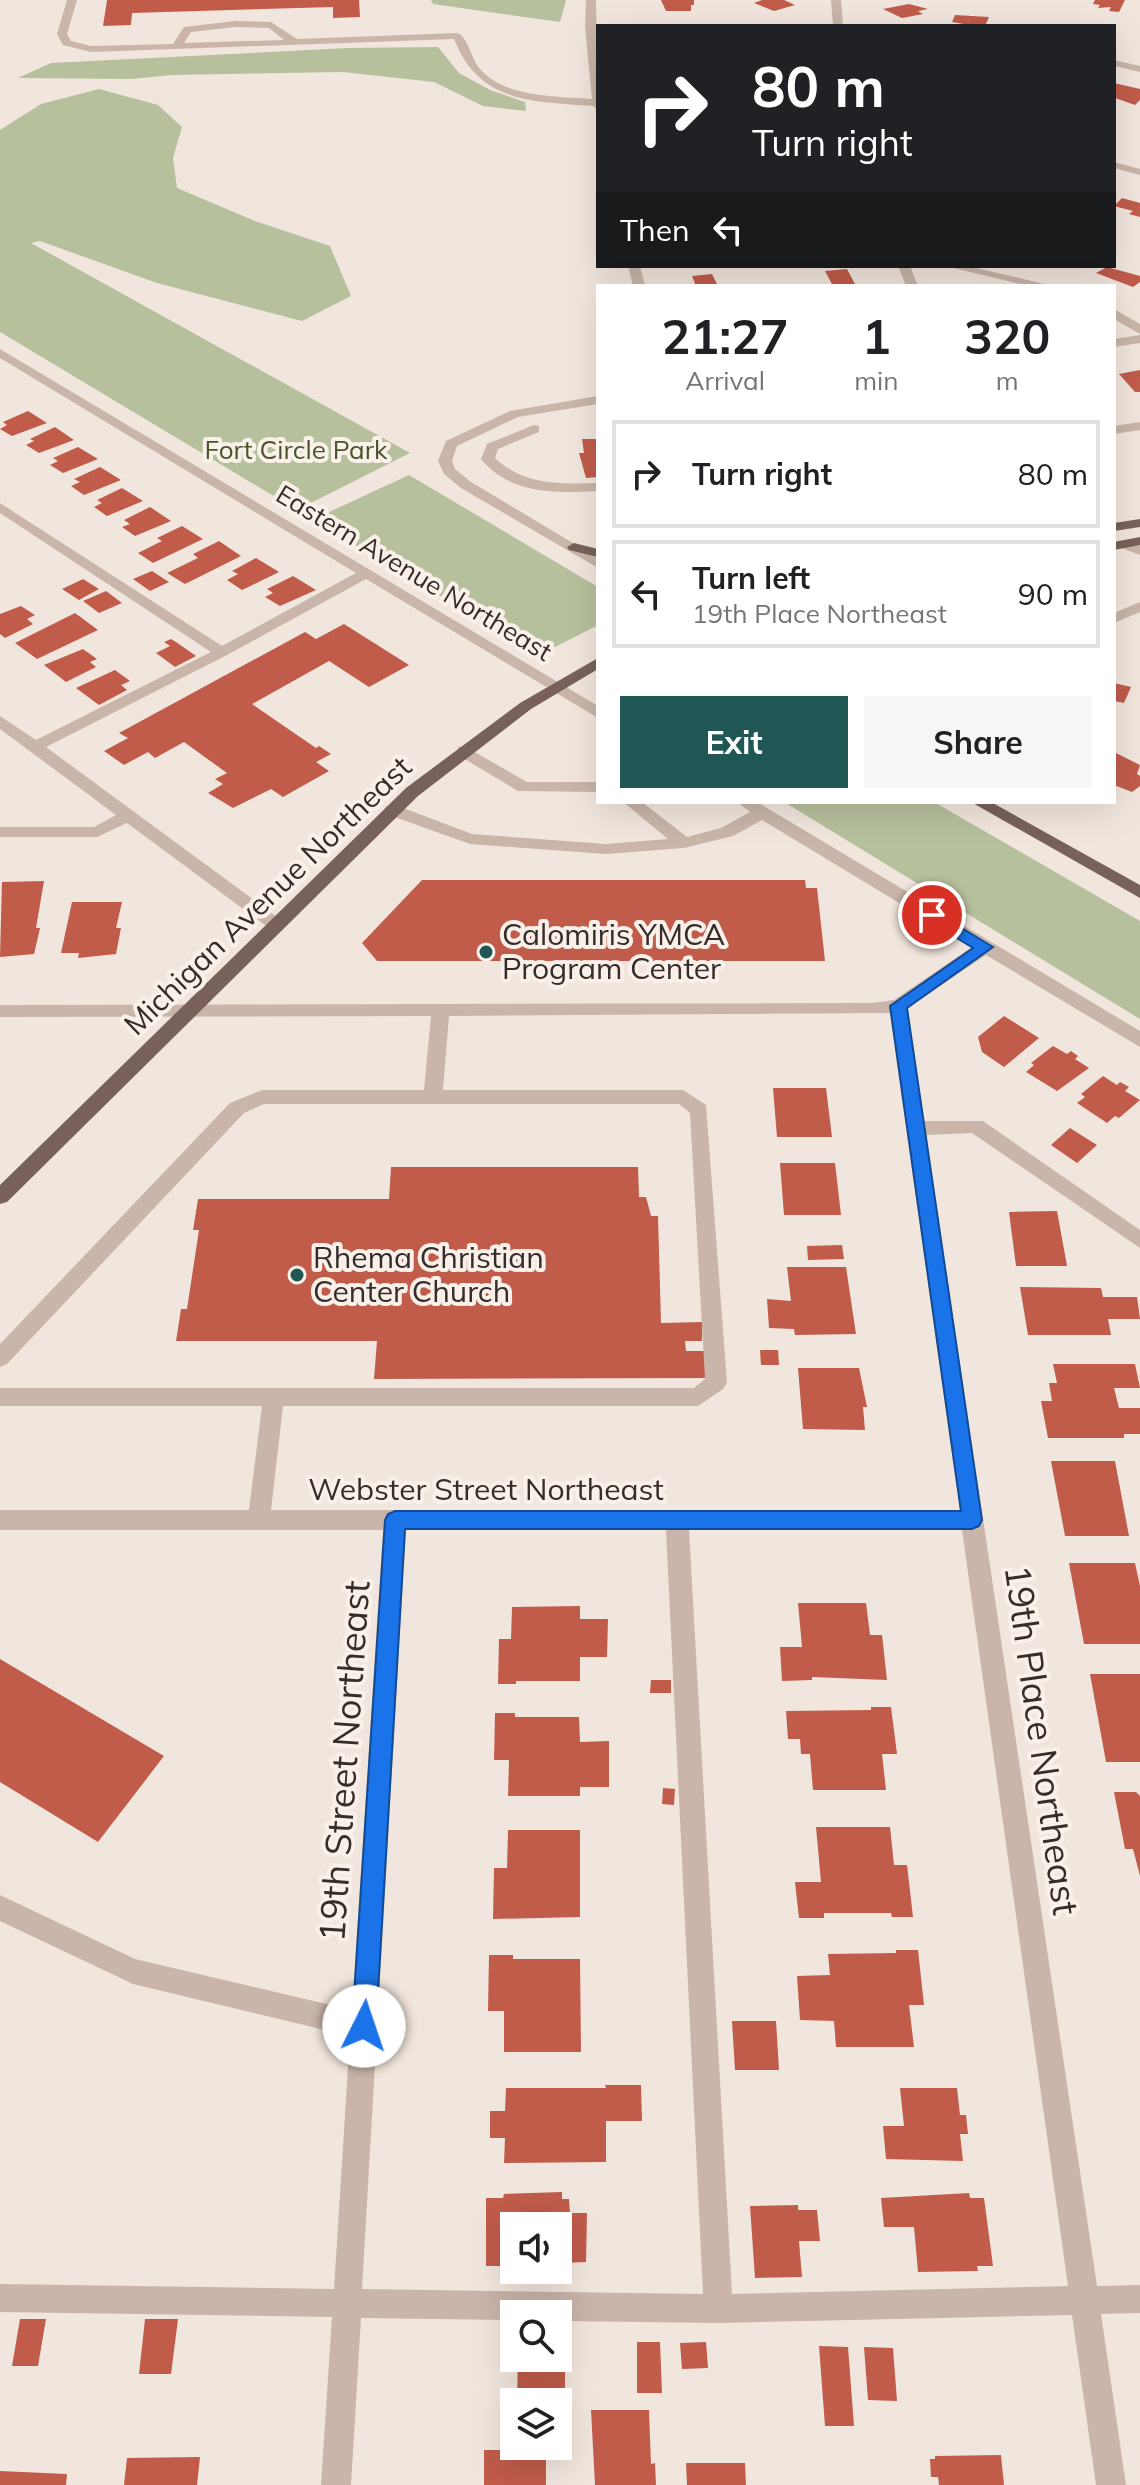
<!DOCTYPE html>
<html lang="en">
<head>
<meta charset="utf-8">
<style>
	body { margin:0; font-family:Mulish,sans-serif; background:#f6f6f6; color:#202124; height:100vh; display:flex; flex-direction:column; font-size:30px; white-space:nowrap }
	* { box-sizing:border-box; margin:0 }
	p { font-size:26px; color:#757577 }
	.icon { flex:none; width:44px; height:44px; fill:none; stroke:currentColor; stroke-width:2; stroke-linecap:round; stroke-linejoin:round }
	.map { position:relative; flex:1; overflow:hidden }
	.panel { position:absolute; left:596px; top:284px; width:520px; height:520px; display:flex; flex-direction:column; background:#fff; border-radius:0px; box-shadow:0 8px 32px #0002 }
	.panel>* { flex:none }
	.hud { position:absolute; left:596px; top:24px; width:520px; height:244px; border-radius:0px; box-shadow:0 8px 32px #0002; background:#202124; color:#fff; overflow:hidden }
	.buttons { position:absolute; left:500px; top:2212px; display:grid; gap:16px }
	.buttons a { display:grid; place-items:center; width:72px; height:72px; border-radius:0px; background:#fff; box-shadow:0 8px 32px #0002; font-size:40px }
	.pin { position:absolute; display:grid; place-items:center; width:68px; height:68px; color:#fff; margin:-34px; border:4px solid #fff; border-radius:50%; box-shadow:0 2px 8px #0007 }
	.me { position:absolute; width:88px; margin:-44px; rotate:4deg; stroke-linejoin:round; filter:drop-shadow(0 0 6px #0008) }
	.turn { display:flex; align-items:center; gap:28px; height:168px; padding:0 24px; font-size:36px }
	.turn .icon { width:104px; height:104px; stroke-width:2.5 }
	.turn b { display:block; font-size:56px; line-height:68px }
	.then { display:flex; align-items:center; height:76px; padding:0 24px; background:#0003; gap:16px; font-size:30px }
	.eta { display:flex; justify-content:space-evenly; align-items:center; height:136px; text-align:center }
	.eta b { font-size:48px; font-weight:700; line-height:56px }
	.cta { display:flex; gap:16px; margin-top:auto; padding:16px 24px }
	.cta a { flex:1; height:92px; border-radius:0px; background:#205755; color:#fff; font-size:32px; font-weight:700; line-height:92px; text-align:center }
	.cta a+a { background:#f6f6f6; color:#202124 }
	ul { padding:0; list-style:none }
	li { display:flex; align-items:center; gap:24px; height:108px; margin:0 16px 12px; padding:0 8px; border:4px solid #e0e0e0; border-radius:0px }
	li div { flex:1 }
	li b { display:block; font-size:30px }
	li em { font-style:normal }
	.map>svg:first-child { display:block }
	.green { fill:#b7c09d }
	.building { fill:#c15c4b }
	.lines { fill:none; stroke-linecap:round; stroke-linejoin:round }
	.minor { fill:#c9b5a9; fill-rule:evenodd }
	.major { fill:#78615a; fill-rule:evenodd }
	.route { fill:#1a73e8; stroke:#114b97; stroke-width:2 }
	.poi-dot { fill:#205755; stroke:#f9f0e9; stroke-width:3 }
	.labels { text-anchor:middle; stroke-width:8; stroke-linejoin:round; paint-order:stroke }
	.far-park-label { font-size:26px; fill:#49542d; stroke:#f9f0e9 }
	.far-street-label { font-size:26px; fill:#362c29; stroke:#f9f0e9 }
	.street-label { font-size:30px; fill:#362c29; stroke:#f9f0e9 }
	.poi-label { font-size:30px; fill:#362c29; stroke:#f9f0e9; text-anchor:start }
	.near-street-label { font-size:36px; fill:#362c29; stroke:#f9f0e9 }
</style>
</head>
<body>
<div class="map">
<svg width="1140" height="2485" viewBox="0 0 1140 2485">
	<rect width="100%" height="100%" fill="#f1e6dd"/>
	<path class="green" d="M 431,0 L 566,0 L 560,22 L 433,4 Z
		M 438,47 L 459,73 L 490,90 L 525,102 L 526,111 L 483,106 L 434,82 L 343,72 L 172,75 L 131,79 L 18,78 L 51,63 L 348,48 Z
		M 99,89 L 158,105 L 182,127 L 173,158 L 177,188 L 255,221 L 330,246 L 351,296 L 302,321 L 157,283 L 40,241 L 31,243 L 410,453 L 297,510 L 0,332 L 0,130 L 41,104 Z
		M 409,475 L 598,587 L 598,625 L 555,647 L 525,646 L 312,520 Z
		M 784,802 L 934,802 L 1140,921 L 1140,1019 Z"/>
	<path class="building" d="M 107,0 L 359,0 L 360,17 L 333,18 L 333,7 L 132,13 L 131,25 L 103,26 Z
		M 661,0 L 694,0 L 694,5 L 691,5 L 691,11 L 666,11 Z
		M 762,0 L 784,0 L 795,5 L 774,11 L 754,3 Z
		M 1095,0 L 1125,0 L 1119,12 L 1109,11 L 1111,7 L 1098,8 L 1100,5 L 1093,4 Z
		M 909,4 L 928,9 L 918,11 L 923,14 L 902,18 L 883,9 Z
		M 955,15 L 989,17 L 985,26 L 975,26 L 952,22 Z
		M 1114,83 L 1140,89 L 1140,100 L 1135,105 L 1115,98 Z
		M 1122,198 L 1140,203 L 1140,217 L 1129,214 L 1133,211 L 1114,206 Z
		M 1107,267 L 1140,276 L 1140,282 L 1133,287 L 1096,273 Z
		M 847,269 L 856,286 L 833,286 L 825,271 Z
		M 712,274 L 718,286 L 696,286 L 692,276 Z
		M 1140,370 L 1140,392 L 1135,392 L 1119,374 Z
		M 28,411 L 47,423 L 12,436 L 0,429 L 7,425 L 3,422 Z
		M 55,427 L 74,440 L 39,453 L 26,445 L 34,441 L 30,439 Z
		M 582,439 L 598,439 L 598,477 L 586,478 L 579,453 L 584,453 Z
		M 78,447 L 98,459 L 63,473 L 50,465 L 58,461 L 53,458 Z
		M 100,467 L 121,480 L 84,495 L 71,486 L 80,482 L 74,479 Z
		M 122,488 L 143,501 L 107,516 L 94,507 L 102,503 L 97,500 Z
		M 150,507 L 171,521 L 135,536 L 122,527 L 130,524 L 124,520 Z
		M 182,526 L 203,539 L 153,563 L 138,553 L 162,541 L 157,538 Z
		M 219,541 L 241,556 L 185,584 L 167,573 L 198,558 L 193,554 Z
		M 256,558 L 279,572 L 242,590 L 227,580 L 238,574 L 232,571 Z
		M 152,571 L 169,582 L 150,591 L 133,579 Z
		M 293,576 L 316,590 L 280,606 L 265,597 L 273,593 L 267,589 Z
		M 83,579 L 99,589 L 79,600 L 62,589 Z
		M 106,591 L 122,603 L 99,613 L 83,601 Z
		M 21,606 L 35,615 L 27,619 L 33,624 L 5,638 L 0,634 L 0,614 Z
		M 75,613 L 98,630 L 37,659 L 15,643 Z
		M 344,624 L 409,665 L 369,687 L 329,661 L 252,704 L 316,748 L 319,746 L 331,754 L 316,762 L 329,771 L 283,797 L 271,789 L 233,808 L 208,793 L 223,784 L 215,779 L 227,773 L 184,742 L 155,758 L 148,752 L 124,765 L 104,751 L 128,738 L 119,733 L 305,632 L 316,639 Z
		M 171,639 L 176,642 L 196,656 L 175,667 L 156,653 L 170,646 L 164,642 Z
		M 83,649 L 97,659 L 90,662 L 96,667 L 66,682 L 44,665 Z
		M 115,670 L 130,681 L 121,685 L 127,690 L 99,705 L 76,688 Z
		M 1114,683 L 1131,687 L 1124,703 L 1114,701 Z
		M 1114,752 L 1140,765 L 1137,774 L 1140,776 L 1140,786 L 1132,792 L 1114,785 Z
		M 422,880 L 805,880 L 806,888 L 817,888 L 825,961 L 377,961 L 362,943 Z
		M 44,881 L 36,928 L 40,928 L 34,954 L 0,957 L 2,882 Z
		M 72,902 L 122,902 L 116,928 L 121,928 L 116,954 L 78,958 L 79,953 L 61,953 Z
		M 1004,1016 L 1039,1038 L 1004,1067 L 982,1052 L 978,1037 Z
		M 1053,1046 L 1067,1054 L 1071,1051 L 1078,1056 L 1075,1059 L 1089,1068 L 1057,1091 L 1026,1072 L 1034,1065 L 1031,1063 Z
		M 1103,1076 L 1117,1085 L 1120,1082 L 1129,1087 L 1125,1091 L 1140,1100 L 1119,1118 L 1115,1116 L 1107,1123 L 1077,1103 L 1085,1097 L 1081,1094 Z
		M 773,1088 L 826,1088 L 832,1137 L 777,1137 Z
		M 1070,1128 L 1097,1145 L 1077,1163 L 1051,1145 Z
		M 780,1163 L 835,1163 L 841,1215 L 784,1215 Z
		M 391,1167 L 638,1167 L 639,1197 L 646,1197 L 651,1216 L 658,1216 L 661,1323 L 702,1322 L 702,1341 L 685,1341 L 686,1351 L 708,1351 L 710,1378 L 374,1379 L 377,1341 L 176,1341 L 181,1309 L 187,1309 L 199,1230 L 193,1230 L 198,1199 L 389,1199 Z
		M 1057,1211 L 1067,1266 L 1016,1266 L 1009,1212 Z
		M 842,1245 L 844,1259 L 808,1260 L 807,1246 Z
		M 787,1267 L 846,1267 L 856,1334 L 795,1335 L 794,1329 L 769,1328 L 767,1299 L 791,1301 Z
		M 1020,1287 L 1101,1288 L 1103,1297 L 1137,1297 L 1140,1319 L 1108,1319 L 1111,1335 L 1028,1335 Z
		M 760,1350 L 778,1350 L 779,1365 L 761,1365 Z
		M 1053,1364 L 1135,1364 L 1140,1388 L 1114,1388 L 1119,1408 L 1140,1408 L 1140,1434 L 1124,1434 L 1124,1438 L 1048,1438 L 1041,1401 L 1052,1401 L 1049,1383 L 1057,1383 Z
		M 798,1368 L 859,1368 L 867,1407 L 863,1407 L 865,1430 L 803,1429 Z
		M 1051,1461 L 1115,1461 L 1129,1536 L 1065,1536 Z
		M 1069,1563 L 1135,1563 L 1140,1586 L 1140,1644 L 1084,1644 Z
		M 798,1603 L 866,1603 L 870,1635 L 882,1635 L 887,1680 L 812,1677 L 812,1680 L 782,1681 L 780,1647 L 802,1647 Z
		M 580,1606 L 580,1619 L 608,1619 L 607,1657 L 580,1657 L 580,1681 L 516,1681 L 516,1684 L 498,1684 L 499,1639 L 511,1639 L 512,1607 Z
		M 0,1659 L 164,1756 L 98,1842 L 0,1782 Z
		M 1090,1674 L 1140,1674 L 1140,1762 L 1106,1762 Z
		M 651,1680 L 671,1680 L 671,1693 L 650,1693 Z
		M 871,1707 L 891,1707 L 897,1754 L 882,1754 L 886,1790 L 813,1790 L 810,1754 L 801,1754 L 800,1739 L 788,1739 L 786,1711 L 871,1710 Z
		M 495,1713 L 515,1713 L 515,1717 L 579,1717 L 580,1742 L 609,1741 L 609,1787 L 580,1787 L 580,1796 L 508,1796 L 509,1760 L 494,1760 Z
		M 663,1788 L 675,1789 L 674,1805 L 662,1804 Z
		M 1114,1792 L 1136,1792 L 1140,1796 L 1140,1876 L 1133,1849 L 1125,1849 Z
		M 816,1827 L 890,1827 L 894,1865 L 907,1865 L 913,1917 L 892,1917 L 891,1913 L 824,1913 L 824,1918 L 799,1918 L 795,1882 L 821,1882 Z
		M 508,1830 L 580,1830 L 580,1917 L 493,1919 L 494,1868 L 507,1868 Z
		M 896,1950 L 918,1950 L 924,2005 L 909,2005 L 914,2047 L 836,2047 L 834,2021 L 800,2020 L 797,1976 L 830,1975 L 828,1954 L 896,1953 Z
		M 489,1955 L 513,1955 L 513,1959 L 580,1959 L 581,2052 L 504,2052 L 504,2011 L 488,2011 Z
		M 732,2021 L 776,2021 L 779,2070 L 735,2070 Z
		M 605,2085 L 641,2085 L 642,2121 L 606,2121 L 606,2162 L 504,2163 L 505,2138 L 490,2138 L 490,2111 L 505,2111 L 506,2088 L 606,2088 Z
		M 900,2088 L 957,2088 L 960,2115 L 966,2115 L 968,2134 L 960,2134 L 963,2161 L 886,2159 L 883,2126 L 904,2126 Z
		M 562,2192 L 562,2199 L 569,2199 L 570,2213 L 587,2213 L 586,2262 L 561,2263 L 562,2272 L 558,2272 L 558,2226 L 514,2226 L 514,2270 L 554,2270 L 554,2273 L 503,2274 L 503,2266 L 486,2266 L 486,2198 L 503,2198 L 504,2194 Z
		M 969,2193 L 970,2198 L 984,2198 L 993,2266 L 977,2266 L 978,2271 L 918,2272 L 914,2227 L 884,2227 L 881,2198 Z
		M 798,2205 L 798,2210 L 817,2210 L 820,2241 L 799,2241 L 802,2277 L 755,2278 L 750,2206 Z
		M 20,2319 L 46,2319 L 38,2366 L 12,2366 Z
		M 145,2319 L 178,2319 L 171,2374 L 139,2374 Z
		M 558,2339 L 565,2339 L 565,2400 L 517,2399 L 518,2358 L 558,2358 Z
		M 637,2342 L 660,2342 L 662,2393 L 637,2393 Z
		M 706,2342 L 708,2368 L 682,2369 L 680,2343 Z
		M 819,2346 L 848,2347 L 854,2426 L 825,2426 Z
		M 864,2347 L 893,2348 L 897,2401 L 868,2400 Z
		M 510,2409 L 514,2409 L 514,2446 L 551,2446 L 551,2450 L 546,2450 L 546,2485 L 484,2485 L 484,2450 L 509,2450 Z
		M 591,2410 L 649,2410 L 651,2464 L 655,2463 L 656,2485 L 595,2485 Z
		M 1001,2455 L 1004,2485 L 939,2485 L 938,2477 L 931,2477 L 930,2459 L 935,2459 L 935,2456 Z
		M 200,2457 L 197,2485 L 124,2485 L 127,2458 Z
		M 686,2463 L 745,2463 L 746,2485 L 687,2485 Z
		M 0,2471 L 67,2474 L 66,2485 L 0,2485 Z"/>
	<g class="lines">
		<path class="minor" d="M 67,0 L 77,0 L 67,34 L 71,41 L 91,46 L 173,44 L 184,27 L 235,21 L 271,22 L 297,39 L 458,33 C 469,39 471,59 480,69 C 505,98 557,96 592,99 L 585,26 L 586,0 L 596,0 L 598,110 L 593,106 C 532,101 480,104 454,39 L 91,52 L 63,45 L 57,34 ZM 235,27 L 269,28 L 284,40 L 184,43 L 191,32 Z
			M 831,0 L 841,0 L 843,26 L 833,26 Z
			M 1114,60 L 1140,66 L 1140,72 L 1114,66 Z
			M 1114,162 L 1140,169 L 1140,175 L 1114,168 Z
			M 628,266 L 640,266 L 645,286 L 633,286 Z
			M 898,266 L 910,266 L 918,286 L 906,286 Z
			M 945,266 L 968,266 L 1053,286 L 1029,286 Z
			M 1114,309 L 1140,324 L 1140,334 L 1114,319 Z
			M 1140,335 L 1140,343 L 1114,347 L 1114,339 Z
			M 0,349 L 598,706 L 598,718 L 366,579 L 227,655 L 46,747 L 281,920 L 284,924 L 281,928 L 269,928 L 127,823 L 97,837 L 0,837 L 0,827 L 94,827 L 116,815 L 0,729 L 0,716 L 36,740 L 211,652 L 0,513 L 0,503 L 222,646 L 356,573 L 0,358 Z
			M 598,396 L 598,404 L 518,417 L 457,446 L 452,461 L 455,469 L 471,482 L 598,558 L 598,568 L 461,488 L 444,474 L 438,461 L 446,441 L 510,411 Z
			M 1140,422 L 1140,430 L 1114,434 L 1114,426 Z
			M 534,425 L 539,426 L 539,432 L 498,449 L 495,458 C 524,486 560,484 598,483 L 598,491 C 556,493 511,495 481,459 L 487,444 Z
			M 1124,540 L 1140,546 L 1140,555 L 1119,547 L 1117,544 Z
			M 1140,602 L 1140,612 L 1114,623 L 1114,613 Z
			M 464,746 L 527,782 L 598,782 L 598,792 L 518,791 L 458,755 L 458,747 Z
			M 623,802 L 642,802 L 687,837 L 721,828 L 750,812 L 737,802 L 757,802 L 1140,1031 L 1140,1047 L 986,955 L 907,1008 L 924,1121 L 983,1121 L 1140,1230 L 1140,1248 L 972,1133 L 926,1135 L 1097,2286 L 1140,2285 L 1140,2313 L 1101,2314 L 1126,2485 L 1096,2485 L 1072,2315 L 718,2323 L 558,2321 L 558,2314 L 514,2314 L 514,2320 L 361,2318 L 351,2485 L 321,2485 L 332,2317 L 0,2312 L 0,2284 L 334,2289 L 350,2036 L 133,1984 L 0,1921 L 0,1895 L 135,1959 L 352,2010 L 383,1530 L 0,1530 L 0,1510 L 249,1510 L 262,1406 L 0,1406 L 0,1388 L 694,1388 L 705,1379 L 690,1113 L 679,1104 L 264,1104 L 244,1113 L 7,1364 L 0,1367 L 0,1344 L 230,1103 L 262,1090 L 424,1090 L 431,1016 L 0,1017 L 0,1005 L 872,1003 L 894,1000 L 972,947 L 762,820 L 733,836 L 684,848 L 606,854 L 470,844 L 386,814 L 384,810 L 386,806 L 398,806 L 472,834 L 606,844 L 668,839 ZM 890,1013 L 960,1510 L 271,1510 L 283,1406 L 698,1406 L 723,1389 L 727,1383 L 706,1105 L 683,1090 L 443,1090 L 449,1016 ZM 406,1530 L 666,1530 L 703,2294 L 362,2289 ZM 689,1530 L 962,1530 L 1068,2286 L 732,2294 Z"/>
		<path class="major" d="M 1140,519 L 1140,527 L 1114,531 L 1114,523 Z
			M 1140,537 L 1140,545 L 1114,550 L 1114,542 Z
			M 574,543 L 598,549 L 598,557 L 569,550 L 567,547 Z
			M 598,658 L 598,669 L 531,709 L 418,796 L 7,1202 L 0,1204 L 0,1185 L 406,788 L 520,703 Z
			M 971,802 L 991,802 L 1140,885 L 1140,898 Z"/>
	</g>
	<path class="route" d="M 932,910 L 993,947 L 907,1008 L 982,1520 L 979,1526 L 972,1529 L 405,1529 L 376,2026 L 372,2034 L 364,2038 L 355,2034 L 352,2026 L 385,1520 L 388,1514 L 395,1511 L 961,1511 L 890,1006 L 973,948 L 926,919 L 926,911 Z"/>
	<g class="poi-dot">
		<circle cx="486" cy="952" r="8"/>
		<circle cx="297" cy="1275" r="8"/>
	</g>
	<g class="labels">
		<g class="far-park-label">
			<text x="296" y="459">Fort Circle Park</text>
		</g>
		<g class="far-street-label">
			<text transform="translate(414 573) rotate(31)" y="9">Eastern Avenue Northeast</text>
		</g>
		<g class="street-label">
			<text transform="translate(268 896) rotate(-44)" y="10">Michigan Avenue Northeast</text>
			<text x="486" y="1500">Webster Street Northeast</text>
		</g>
		<g class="poi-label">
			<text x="502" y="945">Calomiris YMCA<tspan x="502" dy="34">Program Center</tspan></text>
			<text x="313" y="1268">Rhema Christian<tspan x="313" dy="34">Center Church</tspan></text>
		</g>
		<g class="near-street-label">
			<text transform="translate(1042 1740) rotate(82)" y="13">19th Place Northeast</text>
			<text transform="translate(344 1761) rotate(-86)" y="13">19th Street Northeast</text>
		</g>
	</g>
</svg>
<div class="buttons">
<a><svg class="icon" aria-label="sound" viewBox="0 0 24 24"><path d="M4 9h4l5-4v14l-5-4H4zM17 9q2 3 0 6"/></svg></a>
<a><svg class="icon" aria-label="search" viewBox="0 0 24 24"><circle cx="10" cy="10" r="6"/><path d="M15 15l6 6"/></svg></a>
<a><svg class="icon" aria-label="layers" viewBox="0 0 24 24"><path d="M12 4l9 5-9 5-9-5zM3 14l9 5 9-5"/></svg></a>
</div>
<div class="pin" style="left:932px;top:915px;background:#d93025"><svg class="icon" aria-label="arrive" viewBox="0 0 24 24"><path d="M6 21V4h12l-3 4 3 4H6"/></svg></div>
<svg class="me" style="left:364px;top:2026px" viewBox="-20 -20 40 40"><circle r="19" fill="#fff"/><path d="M0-13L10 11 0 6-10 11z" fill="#1a73e8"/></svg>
<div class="hud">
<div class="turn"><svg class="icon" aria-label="right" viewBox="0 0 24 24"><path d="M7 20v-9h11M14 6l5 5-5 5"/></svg><div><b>80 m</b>Turn right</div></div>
<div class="then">Then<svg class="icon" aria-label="left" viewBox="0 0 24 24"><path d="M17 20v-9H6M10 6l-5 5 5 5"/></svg></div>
</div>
<section class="panel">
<div class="eta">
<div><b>21:27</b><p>Arrival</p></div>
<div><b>1</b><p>min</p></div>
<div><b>320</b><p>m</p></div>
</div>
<ul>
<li><svg class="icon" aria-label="right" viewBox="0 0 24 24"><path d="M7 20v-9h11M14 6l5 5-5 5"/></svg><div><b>Turn right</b></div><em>80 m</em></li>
<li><svg class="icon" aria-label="left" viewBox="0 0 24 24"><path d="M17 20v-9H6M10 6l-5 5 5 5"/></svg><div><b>Turn left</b><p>19th Place Northeast</p></div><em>90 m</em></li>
</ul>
<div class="cta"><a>Exit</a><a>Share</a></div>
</section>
</div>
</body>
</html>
